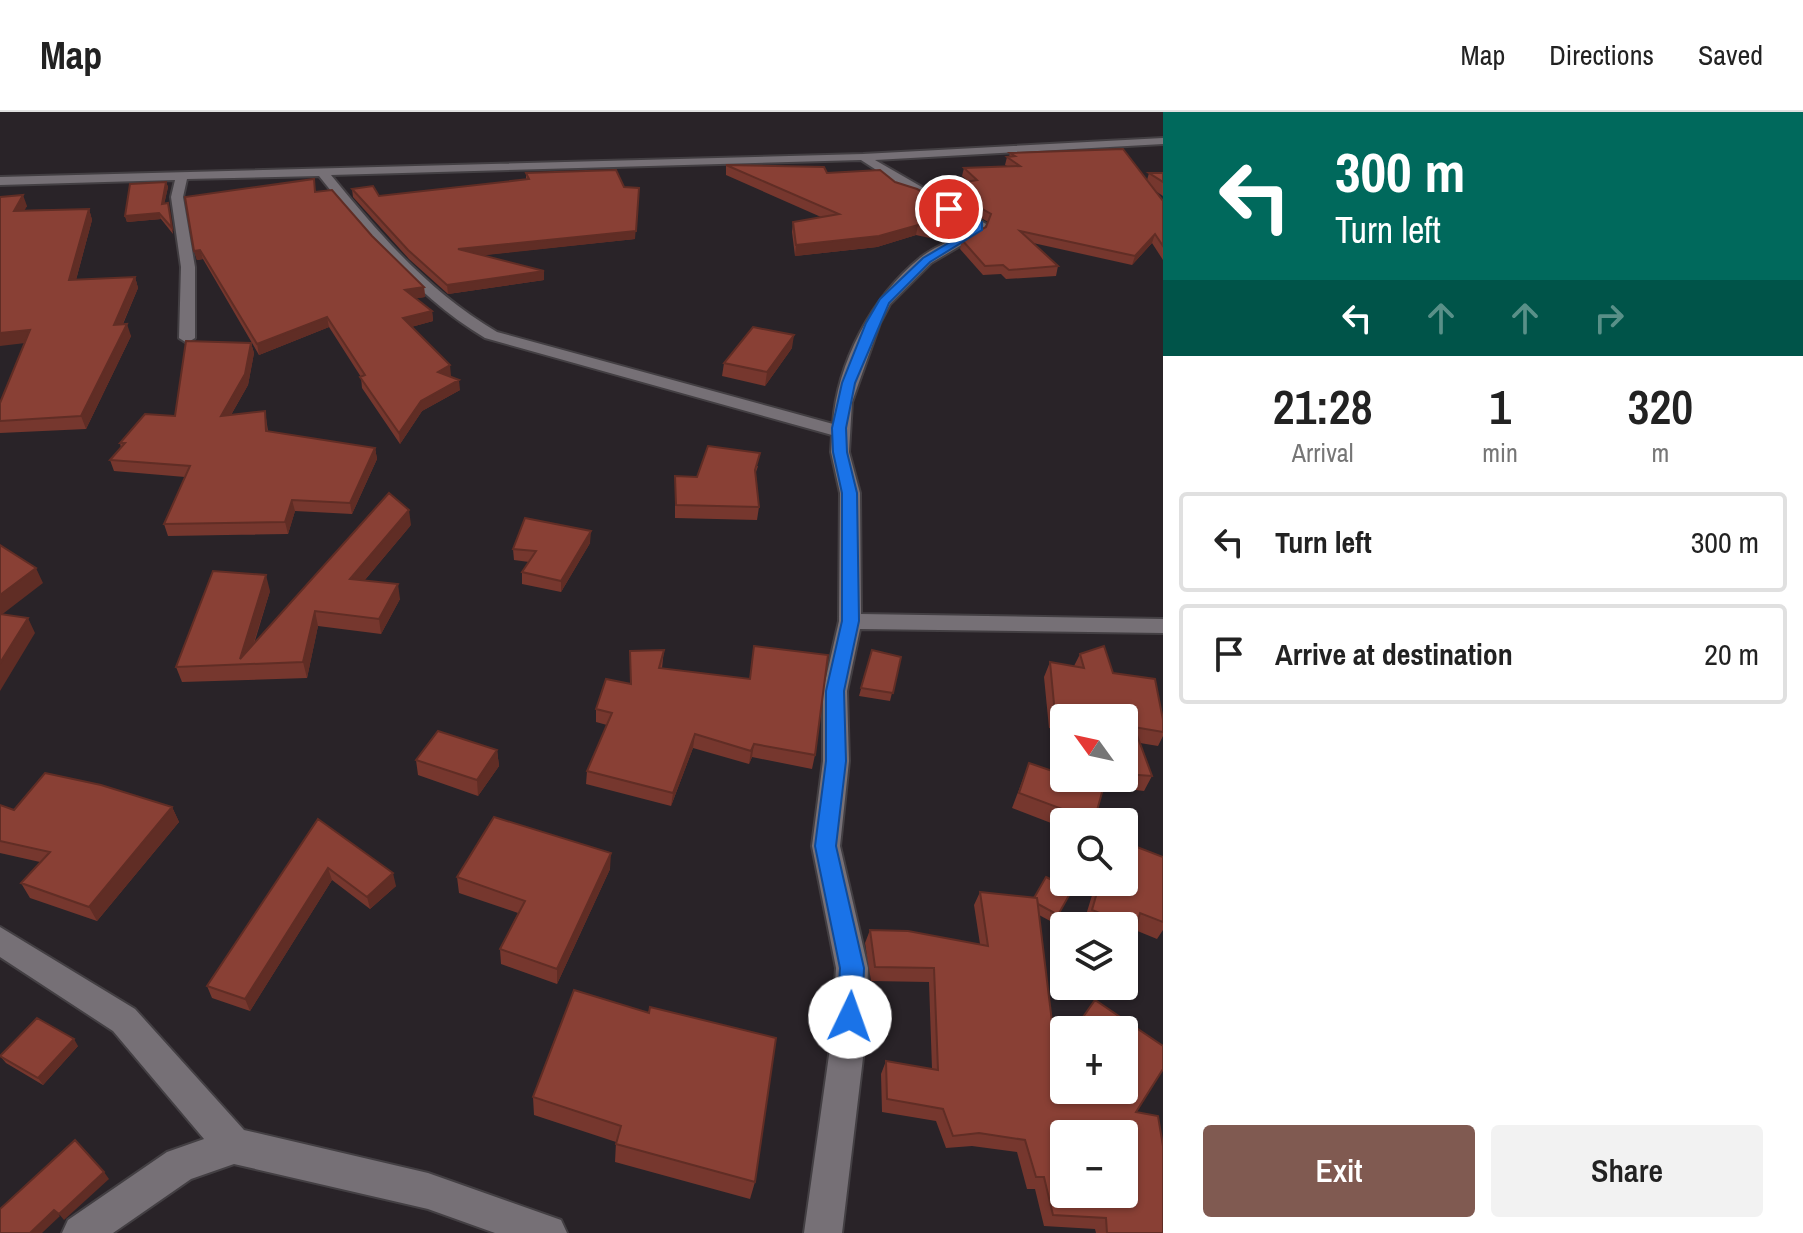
<!DOCTYPE html>
<html lang="en">
<head>
<meta charset="utf-8">
<style>
	body { margin:0; font-family:"Archivo Narrow",sans-serif; background:#f2f2f2; color:#222; height:100vh; display:flex; flex-direction:column; font-size:30px; white-space:nowrap }
	* { box-sizing:border-box; margin:0 }
	p { font-size:26px; color:#767676 }
	.icon { flex:none; width:44px; height:44px; fill:none; stroke:currentColor; stroke-width:2; stroke-linecap:round; stroke-linejoin:round }
	.map { position:relative; flex:1; overflow:hidden }
	.panel { display:flex; flex-direction:column; background:#fff; width:640px }
	.panel>* { flex:none }
	.hud { background:#00695c; color:#fff; overflow:hidden }
	.needle { width:52px; rotate:303deg }
	.fabs { position:absolute; left:1050px; top:592px; display:grid; gap:16px }
	.fabs a { display:grid; place-items:center; width:88px; height:88px; border-radius:8px; background:#fff; box-shadow:0 2px 6px #0004; font-size:40px }
	.pin { position:absolute; display:grid; place-items:center; width:68px; height:68px; color:#fff; margin:-34px; border:4px solid #fff; border-radius:50%; box-shadow:0 2px 8px #0007 }
	.me { position:absolute; width:88px; margin:-44px; rotate:3deg; stroke-linejoin:round; filter:drop-shadow(0 0 6px #0008) }
	.turn { display:flex; align-items:center; gap:28px; height:168px; padding:0 40px; font-size:36px }
	.turn .icon { width:104px; height:104px; stroke-width:2.5 }
	.turn b { display:block; font-size:56px; line-height:68px }
	.lanes { display:flex; align-items:center; height:76px; padding:0 40px; background:#0003; justify-content:center; gap:40px; direction:ltr }
	.lanes .off { opacity:.35 }
	.eta { display:flex; justify-content:space-evenly; align-items:center; height:136px; text-align:center }
	.eta b { font-size:48px; font-weight:600; line-height:56px }
	.cta { display:flex; gap:16px; margin-top:auto; padding:16px 40px }
	.cta a { flex:1; height:92px; border-radius:8px; background:#805a51; color:#fff; font-size:32px; font-weight:600; line-height:92px; text-align:center }
	.cta a+a { background:#f2f2f2; color:#222 }
	ul { padding:0; list-style:none }
	li { display:flex; align-items:center; gap:24px; height:100px; margin:0 16px 12px; padding:0 24px; border:4px solid #e0e0e0; border-radius:8px }
	li div { flex:1 }
	li b { display:block; font-size:30px }
	li em { font-style:normal }
	header { display:flex; align-items:center; gap:48px; box-sizing:border-box; height:112px; padding:0 40px; background:#fff; border-bottom:2px solid #e0e0e0 }
	header strong { font-size:38px }
	nav { display:flex; gap:44px; margin-inline-start:auto; font-size:28px }
	main { display:flex; flex:1; min-height:0 }
	.map>svg:first-child { display:block }
	.lines { fill:none; stroke-linecap:round; stroke-linejoin:round }
	.street-casing { stroke:#433f43; stroke-width:4 }
	.street { fill:#767076; fill-rule:evenodd }
	.wall { fill:#76372e }
	.shaded-wall { fill:#602d25 }
	.building { fill:#894035; stroke:#602d25; stroke-width:2; fill-rule:evenodd }
	.route { fill:#1a73e8; stroke:#114b97; stroke-width:2 }
</style>
</head>
<body>
<header>
<strong>Map</strong>
<nav><a>Map</a><a>Directions</a><a>Saved</a></nav>
</header>
<main>
<div class="map">
<svg width="1163" height="1121" viewBox="0 0 1163 1121">
	<rect width="100%" height="100%" fill="#292328"/>
	<g class="lines">
		<g class="street-casing">
			<path id="street" d="M 1163,26 L 1163,32 L 875,48 L 986,112 L 982,121 L 931,151 L 890,192 L 880,211 L 852,290 L 849,340 L 860,381 L 861,502 L 1163,507 L 1163,521 L 860,517 L 847,579 L 849,649 L 840,734 L 868,856 L 865,929 L 842,1121 L 804,1121 L 831,929 L 836,856 L 812,734 L 823,649 L 823,579 L 839,509 L 840,381 L 831,340 L 832,323 L 485,226 C 417,185 368,125 319,64 L 187,67 L 183,85 L 195,155 L 195,226 L 187,231 L 179,226 L 181,155 L 171,85 L 175,68 L 0,73 L 0,65 L 863,42 ZM 861,48 L 929,92 L 972,114 C 958,128 935,133 920,146 C 872,185 837,251 833,312 L 497,220 C 429,180 380,123 331,63 Z
				M 0,815 L 135,897 L 244,1018 L 428,1061 L 561,1108 L 567,1121 L 495,1121 L 428,1097 L 234,1052 L 191,1067 L 113,1121 L 62,1121 L 68,1108 L 167,1040 L 204,1027 L 113,919 L 0,845 Z"/>
		</g>
		<use href="#street" class="street"/>
	</g>
	<path class="wall" d="M 1010,41 L 1147,68 L 1149,61 L 1163,61 L 1163,84 L 1154,78 L 1163,89 L 1163,148 L 1152,131 L 1132,153 L 1033,131 L 1058,154 L 1056,164 L 1006,167 L 1001,162 L 983,163 L 960,137 L 962,128 L 986,115 L 988,110 L 941,82 L 942,74 L 968,69 L 962,64 L 964,56 L 1007,54 L 1005,53 L 1007,45 L 1009,45 Z
		M 726,53 L 827,61 L 895,70 L 969,105 L 967,115 L 943,129 L 916,123 L 877,135 L 795,144 L 792,120 L 793,110 L 821,105 L 726,63 Z
		M 526,61 L 635,127 L 483,143 L 544,168 L 448,182 L 409,147 L 353,85 L 352,77 L 379,84 L 526,68 Z
		M 166,70 L 168,75 L 164,92 L 168,91 L 173,122 L 161,107 L 127,110 L 125,104 Z
		M 315,80 L 372,124 L 424,175 L 425,185 L 416,186 L 432,199 L 433,209 L 411,215 L 451,264 L 450,264 L 460,278 L 422,299 L 400,332 L 362,276 L 361,265 L 329,215 L 259,243 L 203,147 L 197,148 L 194,139 Z
		M 0,85 L 27,94 L 24,98 L 89,97 L 92,108 L 76,168 L 135,165 L 138,176 L 123,212 L 131,224 L 86,317 L 0,321 L 0,291 L 25,231 Z
		M 251,231 L 254,241 L 248,273 L 231,303 L 265,299 L 268,319 L 375,336 L 377,347 L 352,402 L 295,399 L 288,422 L 168,424 L 164,412 L 185,365 L 114,359 L 110,348 L 121,336 L 120,331 L 175,304 Z
		M 792,236 L 765,274 L 722,264 L 724,251 Z
		M 758,354 L 755,363 L 759,395 L 757,408 L 675,406 L 675,364 L 697,365 Z
		M 411,413 L 364,469 L 400,487 L 381,522 L 318,514 L 307,566 L 182,570 L 176,555 L 270,479 L 254,532 Z
		M 590,431 L 561,480 L 522,472 L 522,460 L 529,450 L 514,448 L 513,437 Z
		M 664,538 L 662,556 L 815,643 L 812,657 L 752,645 L 749,652 L 693,636 L 671,694 L 586,672 L 587,659 L 607,613 L 596,610 L 596,597 L 630,571 L 630,539 Z
		M 872,538 L 901,545 L 890,589 L 859,584 Z
		M 1080,542 L 1113,561 L 1163,608 L 1163,624 L 1158,634 L 1140,631 L 1152,664 L 1144,679 L 1111,675 L 1108,666 L 1124,666 L 1124,606 L 1064,606 L 1064,619 L 1049,616 L 1044,565 L 1050,550 L 1074,554 Z
		M 497,638 L 499,654 L 478,684 L 418,663 L 416,648 Z
		M 1029,651 L 1094,709 L 1094,710 L 1064,710 L 1064,716 L 1012,696 Z
		M 0,693 L 14,698 L 172,695 L 179,710 L 97,809 L 30,786 L 21,771 L 40,750 L 0,741 Z
		M 318,707 L 396,774 L 370,797 L 332,768 L 250,899 L 212,886 L 207,874 Z
		M 1163,745 L 1163,818 L 1157,827 L 1135,818 L 1127,831 L 1124,830 L 1124,814 L 1083,813 L 1096,770 L 1124,770 Z
		M 610,757 L 557,872 L 501,852 L 500,837 L 518,801 L 459,781 L 457,765 Z
		M 1072,778 L 1054,811 L 1039,803 L 1056,943 L 1136,1000 L 1163,1121 L 1096,1121 L 1095,1117 L 1044,1114 L 1035,1077 L 1027,1077 L 1017,1040 L 972,1034 L 946,1036 L 936,1009 L 882,1000 L 881,962 L 886,949 L 932,957 L 929,870 L 871,869 L 865,831 L 870,818 L 980,832 L 974,793 L 980,780 L 1034,786 Z
		M 574,878 L 755,1070 L 750,1087 L 615,1050 L 616,1030 L 534,1003 L 533,985 Z
		M 78,934 L 43,973 L 6,951 L 0,944 Z"/>
	<path class="shaded-wall" d="M 166,70 L 168,75 L 163,98 L 162,92 Z
		M 639,76 L 635,127 L 459,146 L 458,137 Z
		M 23,83 L 27,94 L 18,109 L 14,99 Z
		M 89,97 L 92,108 L 73,179 L 69,168 Z
		M 159,101 L 161,107 L 127,110 L 125,104 Z
		M 969,105 L 967,115 L 943,129 L 945,119 Z
		M 918,113 L 916,123 L 877,135 L 795,144 L 796,133 Z
		M 1155,122 L 1152,131 L 1132,153 L 1135,144 Z
		M 200,138 L 203,147 L 197,148 L 194,139 Z
		M 544,159 L 544,168 L 448,182 L 447,173 Z
		M 135,165 L 138,176 L 117,225 L 114,213 Z
		M 424,175 L 425,185 L 407,188 L 405,178 Z
		M 432,199 L 433,209 L 404,217 L 403,206 Z
		M 327,205 L 329,215 L 259,243 L 257,232 Z
		M 127,212 L 131,224 L 86,317 L 81,304 Z
		M 30,218 L 34,230 L 0,234 L 0,221 Z
		M 794,223 L 792,236 L 765,274 L 767,260 Z
		M 251,231 L 254,241 L 248,273 L 224,315 L 221,304 Z
		M 450,253 L 451,264 L 439,271 L 438,260 Z
		M 459,268 L 460,278 L 422,299 L 400,332 L 399,321 L 421,289 Z
		M 375,336 L 377,347 L 352,402 L 350,391 Z
		M 292,388 L 295,399 L 288,422 L 285,410 Z
		M 409,398 L 411,413 L 353,482 L 350,467 Z
		M 591,419 L 590,431 L 561,480 L 561,469 Z
		M 36,456 L 43,471 L 0,504 L 0,483 Z
		M 266,463 L 270,479 L 247,552 L 240,547 Z
		M 398,472 L 400,487 L 381,522 L 379,507 Z
		M 315,499 L 318,514 L 307,566 L 303,550 Z
		M 28,506 L 35,521 L 0,579 L 0,551 Z
		M 695,622 L 693,636 L 671,694 L 673,681 Z
		M 754,632 L 752,645 L 749,652 L 751,639 Z
		M 497,638 L 499,654 L 478,684 L 477,668 Z
		M 172,695 L 179,710 L 97,809 L 89,795 Z
		M 611,741 L 610,757 L 557,872 L 557,857 Z
		M 328,756 L 332,768 L 250,899 L 245,887 Z
		M 393,761 L 396,774 L 370,797 L 367,785 Z
		M 74,927 L 78,934 L 43,973 L 38,966 Z
		M 104,1060 L 109,1067 L 64,1108 L 59,1102 Z
		M 54,1098 L 60,1104 L 42,1121 L 30,1121 Z"/>
	<path class="building" d="M 1123,37 L 1163,89 L 1163,134 L 1155,122 L 1135,144 L 1020,119 L 1058,154 L 1009,158 L 1003,153 L 985,154 L 962,128 L 986,115 L 991,102 L 942,74 L 977,68 L 964,56 L 1020,54 L 1007,45 L 1015,44 L 1010,41 Z
		M 726,53 L 824,55 L 827,61 L 880,58 L 895,70 L 917,77 L 969,105 L 945,119 L 918,113 L 879,124 L 796,133 L 793,110 L 839,102 Z
		M 616,58 L 624,75 L 639,76 L 636,119 L 458,137 L 544,159 L 447,173 L 408,138 L 352,77 L 373,74 L 379,84 L 529,67 L 526,61 Z
		M 1149,61 L 1163,61 L 1163,70 Z
		M 314,67 L 315,80 L 332,78 L 372,124 L 424,175 L 405,178 L 432,199 L 403,206 L 450,253 L 438,260 L 459,268 L 421,289 L 399,321 L 360,265 L 365,263 L 327,205 L 257,232 L 200,138 L 194,139 L 185,85 Z
		M 166,70 L 162,92 L 168,91 L 172,116 L 159,101 L 125,104 L 130,72 Z
		M 23,83 L 14,99 L 89,97 L 69,168 L 135,165 L 114,213 L 127,212 L 81,304 L 0,309 L 0,291 L 30,218 L 0,221 L 0,85 Z
		M 753,215 L 794,223 L 767,260 L 724,251 Z
		M 186,229 L 251,231 L 245,262 L 221,304 L 265,299 L 266,319 L 375,336 L 350,391 L 292,388 L 285,410 L 164,412 L 190,354 L 110,348 L 125,331 L 120,331 L 145,302 L 175,304 Z
		M 708,334 L 760,341 L 755,358 L 759,395 L 676,393 L 675,364 L 697,365 Z
		M 389,381 L 409,398 L 350,467 L 398,472 L 379,507 L 315,499 L 303,550 L 176,555 L 213,459 L 266,463 L 240,547 Z
		M 525,406 L 591,419 L 561,469 L 522,460 L 536,439 L 513,437 Z
		M 0,433 L 36,456 L 0,483 Z
		M 0,502 L 28,506 L 0,551 Z
		M 754,534 L 828,543 L 815,643 L 754,632 L 751,639 L 695,622 L 673,681 L 587,659 L 612,601 L 596,597 L 606,567 L 631,572 L 630,539 L 664,538 L 659,556 L 750,567 Z
		M 1104,534 L 1113,561 L 1155,567 L 1163,608 L 1163,620 L 1134,615 L 1152,664 L 1124,662 L 1124,606 L 1081,606 L 1055,602 L 1050,550 L 1084,556 L 1080,542 Z
		M 872,538 L 901,545 L 893,581 L 861,576 Z
		M 438,619 L 497,638 L 477,668 L 416,648 Z
		M 1029,651 L 1064,663 L 1064,666 L 1071,666 L 1103,677 L 1094,709 L 1019,681 Z
		M 45,661 L 101,673 L 172,695 L 89,795 L 21,771 L 50,740 L 0,729 L 0,693 L 14,698 Z
		M 494,705 L 611,741 L 557,857 L 500,837 L 525,789 L 457,765 Z
		M 318,707 L 393,761 L 367,785 L 328,756 L 245,887 L 207,874 Z
		M 1124,730 L 1163,745 L 1163,810 L 1140,801 L 1136,816 L 1092,798 L 1100,770 L 1124,770 Z
		M 1046,765 L 1072,778 L 1058,803 L 1038,792 L 1037,786 L 1034,786 Z
		M 980,780 L 1037,786 L 1056,943 L 1064,931 L 1064,978 L 1124,978 L 1124,918 L 1074,918 L 1095,888 L 1163,934 L 1163,957 L 1136,1000 L 1158,1004 L 1163,1034 L 1163,1121 L 1107,1121 L 1106,1106 L 1053,1103 L 1044,1065 L 1036,1065 L 1025,1028 L 979,1021 L 953,1024 L 943,997 L 887,987 L 886,949 L 938,958 L 934,856 L 875,855 L 870,818 L 908,819 L 988,834 ZM 1064,1022 L 1124,1022 L 1124,1082 L 1064,1082 Z
		M 574,878 L 649,901 L 650,895 L 776,926 L 755,1070 L 616,1032 L 621,1014 L 533,985 Z
		M 37,906 L 74,927 L 38,966 L 0,944 Z
		M 75,1028 L 104,1060 L 59,1102 L 54,1098 L 30,1121 L 0,1121 L 0,1097 Z"/>
	<path class="route" d="M 945,95 L 952,95 L 982,110 L 982,118 L 930,150 L 889,191 L 855,271 L 846,316 L 847,340 L 857,381 L 859,509 L 844,579 L 846,649 L 836,734 L 864,856 L 862,905 L 858,913 L 850,916 L 841,913 L 837,905 L 840,856 L 815,734 L 826,649 L 826,579 L 842,509 L 842,381 L 833,340 L 832,316 L 842,271 L 866,211 L 880,187 L 923,146 L 972,117 L 974,114 L 945,99 Z"/>
</svg>
<div class="fabs">
<a><svg class="needle" viewBox="-14 -14 28 28"><path d="M0-13l5 13h-10z" fill="#e53935"/><path d="M0 13l5-13h-10z" fill="#767676"/></svg></a>
<a><svg class="icon" aria-label="search" viewBox="0 0 24 24"><circle cx="10" cy="10" r="6"/><path d="M15 15l6 6"/></svg></a>
<a><svg class="icon" aria-label="layers" viewBox="0 0 24 24"><path d="M12 4l9 5-9 5-9-5zM3 14l9 5 9-5"/></svg></a>
<a>+</a>
<a>−</a>
</div>
<div class="pin" style="left:949px;top:97px;background:#d93025"><svg class="icon" aria-label="arrive" viewBox="0 0 24 24"><path d="M6 21V4h12l-3 4 3 4H6"/></svg></div>
<svg class="me" style="left:850px;top:905px" viewBox="-20 -20 40 40"><circle r="19" fill="#fff"/><path d="M0-13L10 11 0 6-10 11z" fill="#1a73e8"/></svg>
</div>
<section class="panel">
<div class="hud">
<div class="turn"><svg class="icon" aria-label="left" viewBox="0 0 24 24"><path d="M17 20v-9H6M10 6l-5 5 5 5"/></svg><div><b>300 m</b>Turn left</div></div>
<div class="lanes"><svg class="icon" aria-label="left" viewBox="0 0 24 24"><path d="M17 20v-9H6M10 6l-5 5 5 5"/></svg><svg class="icon off" aria-label="ahead" viewBox="0 0 24 24"><path d="M12 20V5M6 11l6-6 6 6"/></svg><svg class="icon off" aria-label="ahead" viewBox="0 0 24 24"><path d="M12 20V5M6 11l6-6 6 6"/></svg><svg class="icon off" aria-label="right" viewBox="0 0 24 24"><path d="M7 20v-9h11M14 6l5 5-5 5"/></svg></div>
</div>
<div class="eta">
<div><b>21:28</b><p>Arrival</p></div>
<div><b>1</b><p>min</p></div>
<div><b>320</b><p>m</p></div>
</div>
<ul>
<li><svg class="icon" aria-label="left" viewBox="0 0 24 24"><path d="M17 20v-9H6M10 6l-5 5 5 5"/></svg><div><b>Turn left</b></div><em>300 m</em></li>
<li><svg class="icon" aria-label="arrive" viewBox="0 0 24 24"><path d="M6 21V4h12l-3 4 3 4H6"/></svg><div><b>Arrive at destination</b></div><em>20 m</em></li>
</ul>
<div class="cta"><a>Exit</a><a>Share</a></div>
</section>
</main>
</body>
</html>
